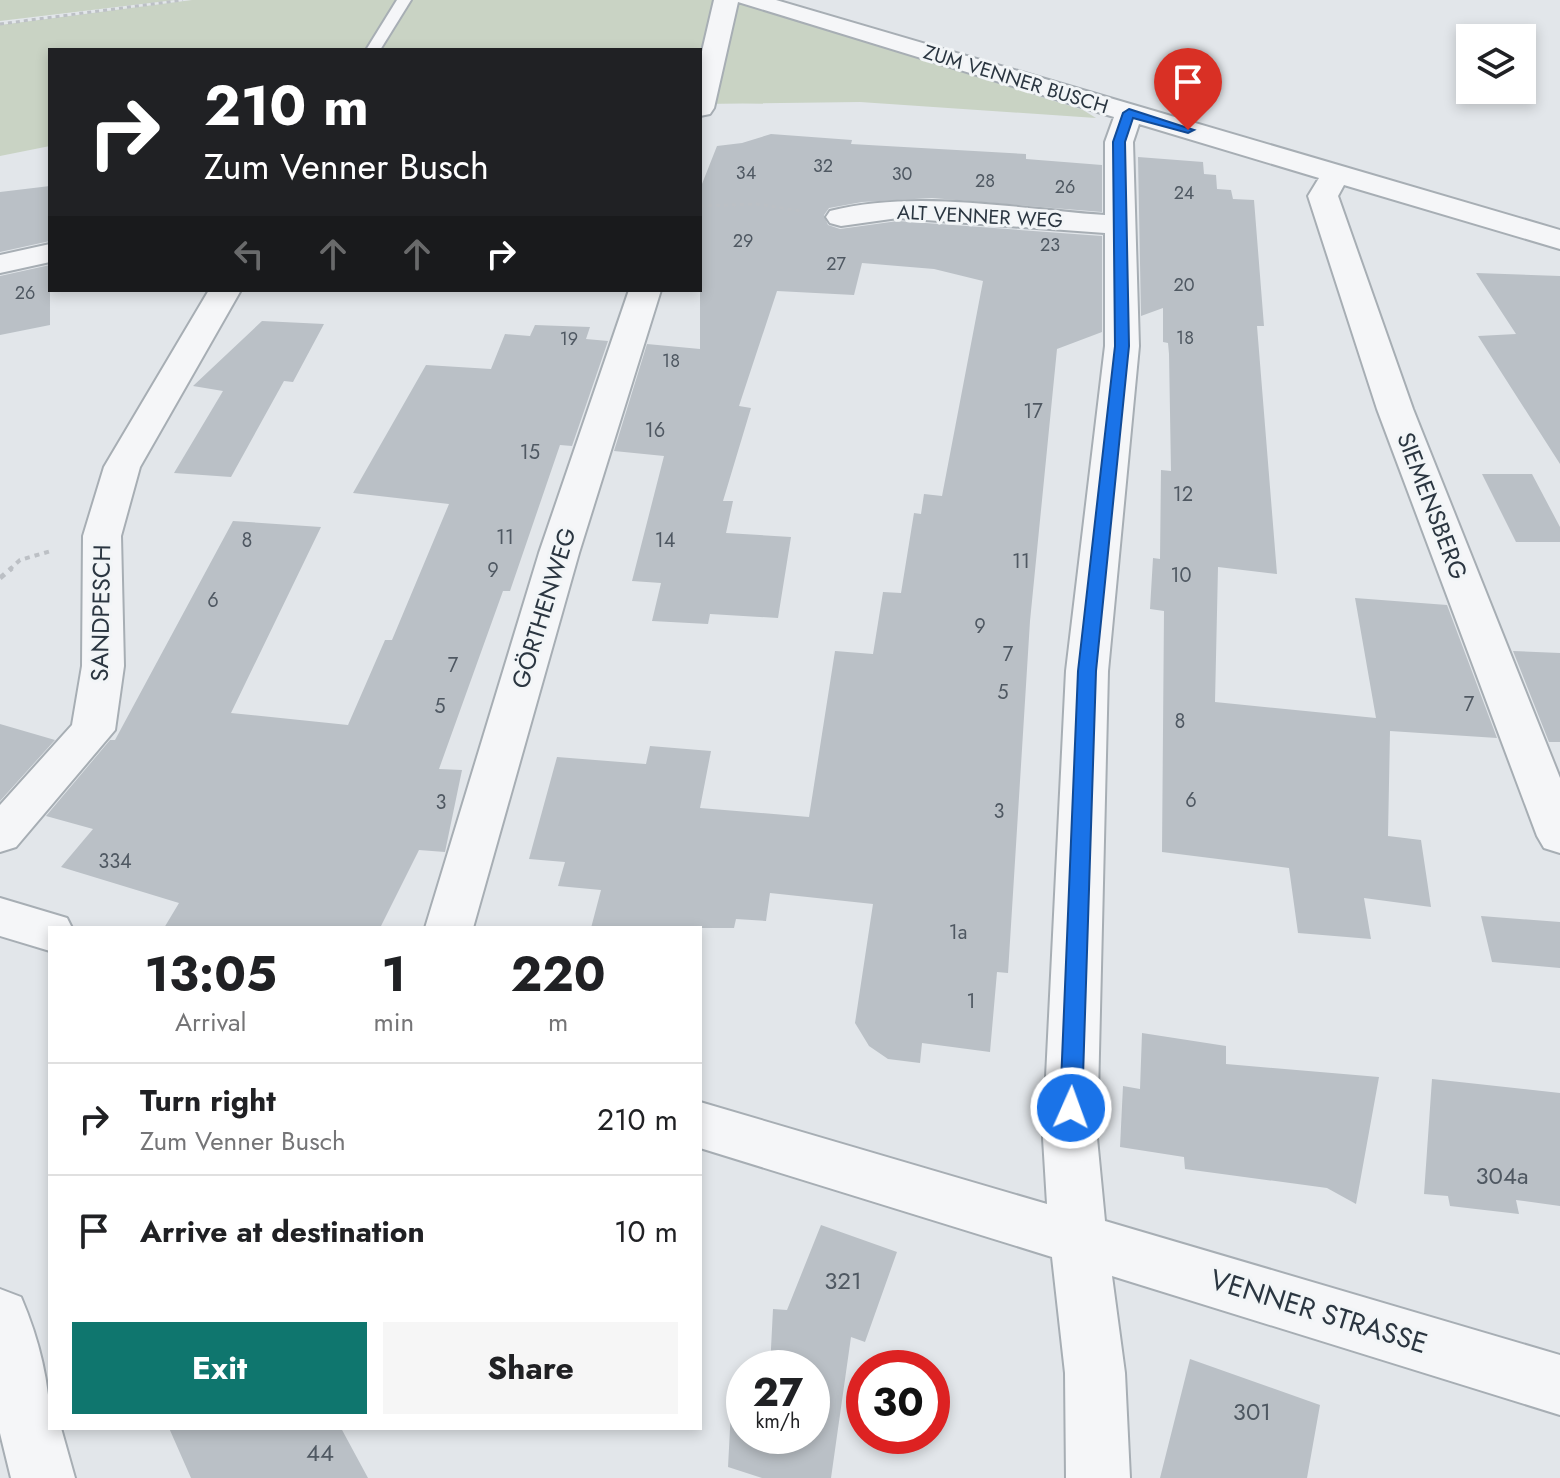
<!DOCTYPE html>
<html lang="en">
<head>
<meta charset="utf-8">
<style>
	body { margin:0; font-family:Jost,sans-serif; background:#f6f6f6; color:#202124; height:100vh; display:flex; flex-direction:column; font-size:30px; white-space:nowrap }
	* { box-sizing:border-box; margin:0 }
	p { font-size:26px; color:#757577 }
	.icon { flex:none; width:44px; height:44px; fill:none; stroke:currentColor; stroke-width:2; stroke-linecap:round; stroke-linejoin:round }
	.map { position:relative; flex:1; overflow:hidden }
	.details { position:absolute; left:48px; top:926px; width:654px; height:504px; display:flex; flex-direction:column; background:#fff; border-radius:0px; box-shadow:0 4px 12px #0003 }
	.details>* { flex:none }
	.top-card { position:absolute; left:48px; top:48px; width:654px; height:244px; border-radius:0px; box-shadow:0 4px 12px #0003; background:#202124; color:#fff; overflow:hidden }
	.buttons { position:absolute; left:1456px; top:24px; display:grid; gap:16px }
	.buttons a { display:grid; place-items:center; width:80px; height:80px; border-radius:0px; background:#fff; box-shadow:0 4px 12px #0003; font-size:40px }
	.speed { position:absolute; left:726px; top:1350px; display:flex; gap:16px; font-size:40px; font-weight:700; text-align:center }
	.speed>* { display:grid; place-content:center; width:104px; height:104px; border-radius:50%; background:#fff; box-shadow:0 4px 12px #0003; line-height:1 }
	.speed small { font-size:20px; font-weight:400 }
	.speed .limit { border:12px solid #d22; background:#fff; color:#111 }
	.pin { position:absolute; display:grid; place-items:center; width:68px; height:68px; color:#fff; margin:-82px -34px; border-radius:50% 50% 50% 0; rotate:-45deg; box-shadow:0 0 8px #0007 }
	.pin .icon { rotate:45deg }
	.me { position:absolute; width:88px; margin:-44px; rotate:2deg; stroke-linejoin:round; filter:drop-shadow(0 0 6px #0008) }
	.turn { display:flex; align-items:center; gap:28px; height:168px; padding:0 24px; font-size:36px }
	.turn .icon { width:104px; height:104px; stroke-width:2.5 }
	.turn b { display:block; font-size:56px; line-height:68px }
	.lanes { display:flex; align-items:center; height:76px; padding:0 24px; background:#0003; justify-content:center; gap:40px; direction:ltr }
	.lanes .off { opacity:.35 }
	.eta { display:flex; justify-content:space-evenly; align-items:center; height:136px; text-align:center }
	.eta b { font-size:48px; font-weight:700; line-height:56px }
	.primary-button { display:flex; gap:16px; margin-top:auto; padding:16px 24px }
	.primary-button a { flex:1; height:92px; border-radius:0px; background:#0f766e; color:#fff; font-size:32px; font-weight:700; line-height:92px; text-align:center }
	.primary-button a+a { background:#f6f6f6; color:#202124 }
	ul { padding:0; list-style:none }
	li { display:flex; align-items:center; gap:24px; height:112px; padding:0 24px; border-top:2px solid #e0e0e0 }
	li div { flex:1 }
	li b { display:block; font-size:30px }
	li em { font-style:normal }
	.map>svg:first-child { display:block }
	.green { fill:#c9d3c4 }
	.building { fill:#bac0c6 }
	.lines { fill:none; stroke-linecap:round; stroke-linejoin:round }
	.service-casing { stroke:#a7aeb4; stroke-width:4 }
	.minor-casing { stroke:#a7aeb4; stroke-width:4 }
	.path-far2 { stroke:#bcc0c5; stroke-width:3; stroke-dasharray:4 4; stroke-linecap:butt }
	.path-far1 { stroke:#bcc0c5; stroke-width:4; stroke-dasharray:5 5; stroke-linecap:butt }
	.path { stroke:#bcc0c5; stroke-width:5; stroke-dasharray:6 6; stroke-linecap:butt }
	.service { fill:#f5f6f8; fill-rule:evenodd }
	.minor { fill:#f5f6f8; fill-rule:evenodd }
	.route { fill:#1a73e8; stroke:#114b97; stroke-width:2 }
	.labels { text-anchor:middle; stroke-width:6; stroke-linejoin:round; paint-order:stroke }
	.far-number-label { font-size:18px; fill:#4f5862 }
	.far-street-label { font-size:20px; fill:#2b3641; stroke:#f2f5f7 }
	.number-label { font-size:20px; fill:#4f5862 }
	.street-label { font-size:24px; fill:#2b3641; stroke:#f2f5f7 }
	.near-number-label { font-size:24px; fill:#4f5862 }
	.near-street-label { font-size:28px; fill:#2b3641; stroke:#f2f5f7 }
</style>
</head>
<body>
<div class="map">
<svg width="1560" height="1478" viewBox="0 0 1560 1478">
	<rect width="100%" height="100%" fill="#e2e6ea"/>
	<path class="green" d="M 0,0 L 175,0 L 0,21 Z
		M 192,0 L 733,0 L 1083,110 L 1096,118 L 860,102 L 700,104 L 700,50 L 50,50 L 50,146 L 0,156 L 0,25 Z"/>
	<path class="building" d="M 771,134 L 852,140 L 851,144 L 1026,154 L 1026,159 L 1102,165 L 1102,212 L 932,198 L 862,202 L 829,208 L 824,215 L 828,225 L 840,229 L 898,221 L 1102,236 L 1102,332 L 1057,349 L 1030,621 L 1008,973 L 997,972 L 990,1052 L 922,1043 L 920,1063 L 888,1059 L 869,1046 L 855,1023 L 873,904 L 770,893 L 766,921 L 736,919 L 734,928 L 591,928 L 601,890 L 558,886 L 565,862 L 529,859 L 557,757 L 646,764 L 650,746 L 711,751 L 700,808 L 809,817 L 835,651 L 873,654 L 883,592 L 901,593 L 914,513 L 921,514 L 924,494 L 942,496 L 983,281 L 934,269 L 862,263 L 854,295 L 777,291 L 739,406 L 751,408 L 723,501 L 733,501 L 726,533 L 791,537 L 778,618 L 710,614 L 708,624 L 652,621 L 661,583 L 632,581 L 664,456 L 614,451 L 647,344 L 700,349 L 700,189 L 717,146 L 742,143 Z
		M 1138,157 L 1203,162 L 1204,174 L 1216,175 L 1217,189 L 1231,190 L 1233,199 L 1254,200 L 1264,326 L 1257,326 L 1277,574 L 1218,567 L 1215,702 L 1376,718 L 1355,598 L 1447,605 L 1497,738 L 1390,731 L 1388,836 L 1421,840 L 1431,907 L 1364,898 L 1371,939 L 1298,933 L 1289,868 L 1162,852 L 1164,611 L 1150,609 L 1153,558 L 1160,559 L 1161,470 L 1171,471 L 1169,354 L 1168,343 L 1163,342 L 1163,308 L 1141,316 Z
		M 50,186 L 50,241 L 0,252 L 0,192 Z
		M 50,265 L 50,325 L 0,335 L 0,276 Z
		M 1476,273 L 1560,276 L 1560,464 L 1478,336 L 1516,334 Z
		M 262,321 L 324,324 L 293,382 L 284,381 L 231,477 L 174,473 L 223,391 L 193,386 Z
		M 535,325 L 590,327 L 586,339 L 608,341 L 572,446 L 560,445 L 510,591 L 503,591 L 439,769 L 462,770 L 445,852 L 419,850 L 380,928 L 164,928 L 179,903 L 61,867 L 93,829 L 46,816 L 110,740 L 115,740 L 233,521 L 321,527 L 231,713 L 348,725 L 385,640 L 392,640 L 449,504 L 353,493 L 426,365 L 491,369 L 505,334 L 530,336 Z
		M 1482,474 L 1532,474 L 1560,527 L 1560,542 L 1516,542 Z
		M 1513,651 L 1560,653 L 1560,742 L 1549,742 Z
		M 0,724 L 55,740 L 0,801 Z
		M 1481,916 L 1560,922 L 1560,968 L 1492,962 Z
		M 1142,1033 L 1226,1046 L 1226,1064 L 1379,1077 L 1356,1204 L 1327,1188 L 1185,1169 L 1184,1157 L 1120,1147 L 1123,1086 L 1140,1089 Z
		M 1432,1079 L 1560,1093 L 1560,1206 L 1516,1200 L 1519,1214 L 1450,1206 L 1448,1196 L 1424,1194 Z
		M 821,1225 L 897,1252 L 865,1342 L 851,1337 L 831,1478 L 762,1478 L 728,1467 L 732,1391 L 744,1392 L 744,1436 L 812,1436 L 812,1368 L 770,1368 L 773,1309 L 787,1310 Z
		M 1190,1359 L 1320,1405 L 1307,1478 L 1160,1478 Z
		M 169,1428 L 341,1428 L 368,1478 L 191,1478 Z"/>
	<g class="lines">
		<g class="service-casing">
			<path id="service" d="M 397,0 L 411,0 L 380,50 L 366,50 Z"/>
		</g>
		<g class="minor-casing">
			<path id="minor" d="M 714,0 L 776,0 L 1560,230 L 1560,249 L 1344,185 L 1338,196 L 1413,409 L 1560,778 L 1560,853 L 1544,848 L 1537,836 L 1377,409 L 1308,196 L 1319,178 L 1139,124 L 1133,142 L 1139,346 L 1108,671 L 1097,1138 L 1105,1221 L 1560,1355 L 1560,1415 L 1112,1276 L 1125,1373 L 1130,1478 L 1066,1478 L 1065,1373 L 1052,1257 L 700,1148 L 700,1102 L 1047,1204 L 1043,1138 L 1066,671 L 1105,346 L 1105,233 L 898,218 L 841,226 L 830,223 L 826,217 L 830,211 C 916,189 1017,209 1105,215 L 1105,142 L 1114,117 L 738,2 L 714,108 L 710,114 L 700,116 L 700,60 Z
				M 50,244 L 50,262 L 0,273 L 0,255 Z
				M 209,290 L 241,290 L 140,467 L 121,536 L 124,666 L 115,730 L 16,847 L 0,852 L 0,805 L 72,725 L 82,666 L 83,536 L 104,467 Z
				M 629,290 L 661,290 L 579,553 L 473,928 L 425,928 L 539,553 Z
				M 0,898 L 67,918 L 72,928 L 50,928 L 50,951 L 0,936 Z
				M 0,1289 L 21,1297 C 39,1339 50,1383 50,1428 L 61,1428 L 75,1478 L 11,1478 L 0,1433 Z"/>
		</g>
		<path class="path-far2" d="M 0,24 L 183,0
			M 700,206 L 757,204 L 801,211"/>
		<path class="path-far1" d="M 9,570 L 20,560 L 51,551"/>
		<path class="path" d="M 0,578 L 12,568"/>
		<use href="#service" class="service"/>
		<use href="#minor" class="minor"/>
	</g>
	<path class="route" d="M 1129,109 L 1194,130 L 1188,133 L 1133,118 L 1125,142 L 1129,346 L 1096,671 L 1082,1108 L 1079,1114 L 1064,1114 L 1060,1108 L 1078,671 L 1115,346 L 1113,142 L 1123,113 Z"/>
	<g class="labels">
		<g class="far-number-label">
			<text x="823" y="172">32</text>
			<text x="746" y="179">34</text>
			<text x="902" y="180">30</text>
			<text x="985" y="187">28</text>
			<text x="1065" y="193">26</text>
			<text x="1184" y="199">24</text>
			<text x="743" y="247">29</text>
			<text x="1050" y="251">23</text>
			<text x="836" y="270">27</text>
			<text x="1184" y="291">20</text>
			<text x="25" y="299">26</text>
			<text x="1185" y="344">18</text>
			<text x="569" y="345">19</text>
			<text x="671" y="367">18</text>
		</g>
		<g class="far-street-label">
			<text transform="translate(1016 79) rotate(17)" y="7">ZUM VENNER BUSCH</text>
			<text transform="translate(980 216) rotate(3)" y="7">ALT VENNER WEG</text>
		</g>
		<g class="number-label">
			<text x="1033" y="418">17</text>
			<text x="655" y="437">16</text>
			<text x="530" y="459">15</text>
			<text x="1183" y="501">12</text>
			<text x="505" y="544">11</text>
			<text x="247" y="547">8</text>
			<text x="665" y="547">14</text>
			<text x="1021" y="568">11</text>
			<text x="493" y="577">9</text>
			<text x="1181" y="582">10</text>
			<text x="213" y="607">6</text>
			<text x="980" y="633">9</text>
			<text x="1008" y="661">7</text>
			<text x="453" y="672">7</text>
			<text x="1003" y="699">5</text>
			<text x="1469" y="711">7</text>
			<text x="440" y="713">5</text>
			<text x="1180" y="728">8</text>
			<text x="1191" y="807">6</text>
			<text x="441" y="809">3</text>
			<text x="999" y="818">3</text>
			<text x="115" y="868">334</text>
			<text x="958" y="939">1a</text>
			<text x="971" y="1008">1</text>
		</g>
		<g class="street-label">
			<text transform="translate(1432 506) rotate(69)" y="8">SIEMENSBERG</text>
			<text transform="translate(544 608) rotate(-73)" y="8">GÖRTHENWEG</text>
			<text transform="translate(101 613) rotate(-89)" y="8">SANDPESCH</text>
		</g>
		<g class="near-number-label">
			<text x="1502" y="1184">304a</text>
			<text x="843" y="1289">321</text>
			<text x="1252" y="1420">301</text>
			<text x="320" y="1461">44</text>
		</g>
		<g class="near-street-label">
			<text transform="translate(1319 1311) rotate(17)" y="10">VENNER STRASSE</text>
		</g>
	</g>
</svg>
<div class="buttons">
<a><svg class="icon" aria-label="layers" viewBox="0 0 24 24"><path d="M12 4l9 5-9 5-9-5zM3 14l9 5 9-5"/></svg></a>
</div>
<div class="speed"><div>27<small>km/h</small></div><div class="limit">30</div></div>
<div class="pin" style="left:1188px;top:130px;background:#d93025"><svg class="icon" aria-label="arrive" viewBox="0 0 24 24"><path d="M6 21V4h12l-3 4 3 4H6"/></svg></div>
<svg class="me" style="left:1071px;top:1108px" viewBox="-20 -20 40 40"><circle r="17" fill="#1a73e8" stroke="#fff" stroke-width="3"/><path d="M0-11L8 9 0 5-8 9z" fill="#fff"/></svg>
<div class="top-card">
<div class="turn"><svg class="icon" aria-label="right" viewBox="0 0 24 24"><path d="M7 20v-9h11M14 6l5 5-5 5"/></svg><div><b>210 m</b>Zum Venner Busch</div></div>
<div class="lanes"><svg class="icon off" aria-label="left" viewBox="0 0 24 24"><path d="M17 20v-9H6M10 6l-5 5 5 5"/></svg><svg class="icon off" aria-label="ahead" viewBox="0 0 24 24"><path d="M12 20V5M6 11l6-6 6 6"/></svg><svg class="icon off" aria-label="ahead" viewBox="0 0 24 24"><path d="M12 20V5M6 11l6-6 6 6"/></svg><svg class="icon" aria-label="right" viewBox="0 0 24 24"><path d="M7 20v-9h11M14 6l5 5-5 5"/></svg></div>
</div>
<section class="details">
<div class="eta">
<div><b>13:05</b><p>Arrival</p></div>
<div><b>1</b><p>min</p></div>
<div><b>220</b><p>m</p></div>
</div>
<ul>
<li><svg class="icon" aria-label="right" viewBox="0 0 24 24"><path d="M7 20v-9h11M14 6l5 5-5 5"/></svg><div><b>Turn right</b><p>Zum Venner Busch</p></div><em>210 m</em></li>
<li><svg class="icon" aria-label="arrive" viewBox="0 0 24 24"><path d="M6 21V4h12l-3 4 3 4H6"/></svg><div><b>Arrive at destination</b></div><em>10 m</em></li>
</ul>
<div class="primary-button"><a>Exit</a><a>Share</a></div>
</section>
</div>
</body>
</html>
